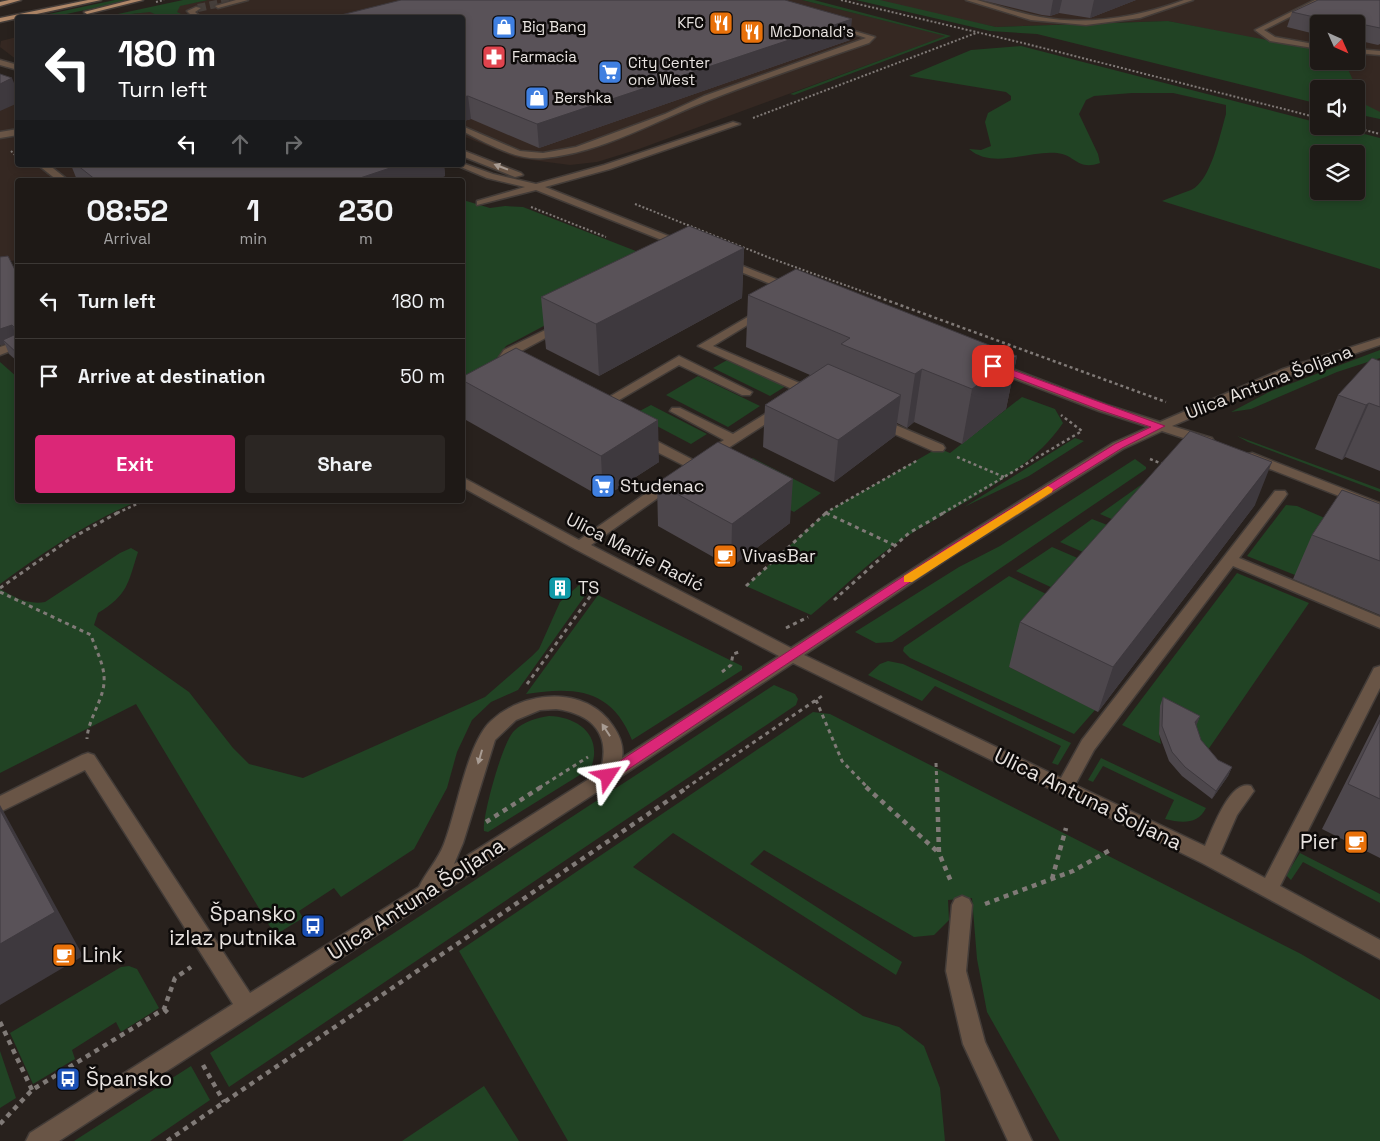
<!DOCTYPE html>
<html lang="en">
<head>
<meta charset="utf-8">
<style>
	body { margin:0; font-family:"Space Grotesk",sans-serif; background:#2b2623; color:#f1f3f6; height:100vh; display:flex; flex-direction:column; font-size:19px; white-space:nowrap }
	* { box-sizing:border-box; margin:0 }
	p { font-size:16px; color:#a1a0a1 }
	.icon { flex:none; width:28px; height:28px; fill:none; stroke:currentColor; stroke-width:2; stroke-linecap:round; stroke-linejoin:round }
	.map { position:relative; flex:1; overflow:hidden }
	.panel { position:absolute; left:15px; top:178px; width:450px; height:325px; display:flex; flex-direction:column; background:#1e1916; border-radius:5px; box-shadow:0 2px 8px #0003,0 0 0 1px #3c3835 }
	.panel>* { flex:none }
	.hud { position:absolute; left:15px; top:15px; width:450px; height:152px; border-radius:5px; box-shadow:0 2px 8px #0003,0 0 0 1px #3c3835; background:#202124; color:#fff; overflow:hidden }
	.needle { width:32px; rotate:135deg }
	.buttons { position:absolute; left:1310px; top:15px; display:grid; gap:10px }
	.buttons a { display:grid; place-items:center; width:55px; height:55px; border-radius:5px; background:#1e1916; box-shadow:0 2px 8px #0003,0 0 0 1px #3c3835; font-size:25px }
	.pin { position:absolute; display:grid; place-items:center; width:42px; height:42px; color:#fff; margin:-21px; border-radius:10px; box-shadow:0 2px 8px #0006 }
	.me { position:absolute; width:55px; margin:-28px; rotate:57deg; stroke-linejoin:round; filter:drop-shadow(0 0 4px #0008) }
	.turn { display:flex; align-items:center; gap:18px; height:105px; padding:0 20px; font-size:22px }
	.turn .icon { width:65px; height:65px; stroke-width:2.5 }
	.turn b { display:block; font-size:35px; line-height:42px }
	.lanes { display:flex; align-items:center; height:48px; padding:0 20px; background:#0003; justify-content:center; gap:25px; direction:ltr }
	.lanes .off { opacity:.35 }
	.eta { display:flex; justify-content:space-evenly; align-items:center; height:85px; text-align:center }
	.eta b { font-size:30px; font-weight:600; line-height:35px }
	.cta { display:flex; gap:10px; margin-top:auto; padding:10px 20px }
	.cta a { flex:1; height:58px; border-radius:5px; background:#db2777; color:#fff; font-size:20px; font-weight:600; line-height:58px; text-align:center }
	.cta a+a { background:#2b2623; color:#f1f3f6 }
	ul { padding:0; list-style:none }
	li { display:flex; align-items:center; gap:15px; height:75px; padding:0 20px; border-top:1px solid #3c3835 }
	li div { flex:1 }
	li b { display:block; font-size:19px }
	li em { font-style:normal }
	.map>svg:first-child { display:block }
	.built { fill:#352822 }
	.green { fill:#214324; fill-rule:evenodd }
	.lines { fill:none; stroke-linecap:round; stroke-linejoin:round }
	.minor-tunnel { stroke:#453e3a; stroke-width:8; stroke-dasharray:8 4; stroke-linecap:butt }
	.minor-casing { stroke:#433c38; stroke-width:3 }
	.major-casing { stroke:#433c38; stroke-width:3 }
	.path-far3 { stroke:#807a77; stroke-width:2; stroke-dasharray:2 2; stroke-linecap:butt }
	.path-far2 { stroke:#807a77; stroke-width:2.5; stroke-dasharray:3 3; stroke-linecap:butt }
	.path-far1 { stroke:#807a77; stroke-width:3; stroke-dasharray:4 4; stroke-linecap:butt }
	.path { stroke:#807a77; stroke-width:4.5; stroke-dasharray:5 5; stroke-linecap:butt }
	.minor { fill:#695546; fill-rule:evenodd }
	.major { fill:#af8768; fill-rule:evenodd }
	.wall { fill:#4d474c }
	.shaded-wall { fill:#3e393e }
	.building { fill:#595258; stroke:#3e393e }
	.oneway { fill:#a89c93 }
	.route { fill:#db2777; stroke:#8e194d }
	.slow { fill:#f59e0b }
	.labels { text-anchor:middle; stroke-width:5; stroke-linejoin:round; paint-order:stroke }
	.far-poi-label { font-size:15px; fill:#e8e3e0; stroke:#0e0b0a; text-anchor:start }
	.street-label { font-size:18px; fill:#e8e3e0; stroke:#0e0b0a }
	.poi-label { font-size:18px; fill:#e8e3e0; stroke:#0e0b0a; text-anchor:start }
	.near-street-label { font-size:21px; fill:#e8e3e0; stroke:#0e0b0a }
	.near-poi-label { font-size:21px; fill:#e8e3e0; stroke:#0e0b0a; text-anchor:end }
</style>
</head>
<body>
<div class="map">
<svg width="1380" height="1141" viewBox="0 0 1380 1141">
	<rect width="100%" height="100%" fill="#28211d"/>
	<path class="built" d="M 208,0 L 802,0 L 946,36 L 639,149 L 597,162 L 570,165 L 516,158 L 463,136 L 462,18 L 165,18 L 157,15 L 161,17 L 113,18 Z
		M 865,0 L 1380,0 L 1380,113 L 1363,109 L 1356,89 L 1340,61 L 1356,61 L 1356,24 L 1319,24 L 1319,52 L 1168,21 L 996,27 Z
		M 17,37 L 18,37 L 17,60 L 0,47 L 1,41 Z
		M 0,82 L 17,86 L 18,165 L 328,165 L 281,180 L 18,180 L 17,260 L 0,263 Z"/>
	<path class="green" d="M 115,0 L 133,0 L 52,17 L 30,18 Z
		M 183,0 L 208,0 L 180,6 L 177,12 L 187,17 L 161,17 L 150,12 L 104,17 Z
		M 802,0 L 814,0 L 951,36 L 794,95 L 790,94 L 945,36 Z
		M 856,0 L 880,0 L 996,27 L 1168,21 L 1319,50 L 1319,61 L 1356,61 L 1356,55 L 1362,59 L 1346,65 L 1364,104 L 1380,112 L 1380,119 L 1356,114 L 1356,89 L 1319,89 L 1319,104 L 1037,34 L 990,31 Z
		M 1021,46 L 1319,123 L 1319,126 L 1333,126 L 1380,138 L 1380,269 L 1162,201 C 1171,197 1181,194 1191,190 C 1211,181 1220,134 1226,114 L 1226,105 L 1173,93 L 1132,93 L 1094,96 L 1086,100 L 1079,114 L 1098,154 L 1100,163 C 1077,171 1076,155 1057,153 C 1029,150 993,170 969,149 L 981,150 L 991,146 L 985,122 L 988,113 L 1011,100 L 1011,96 L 1006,92 L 909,76 L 971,50 ZM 1319,154 L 1356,154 L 1356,191 L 1319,191 Z
		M 463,200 L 490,208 L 505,206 L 523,207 L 664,262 L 506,346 L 495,361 L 463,383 Z
		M 1380,350 L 1380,358 L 1337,372 L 1251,409 L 1231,412 L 1269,392 Z
		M 729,359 L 786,386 L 770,396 L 713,368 Z
		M 0,362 L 17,377 L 18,500 L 140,500 C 88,522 45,551 0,584 Z
		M 698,376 L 760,406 L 728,427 L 666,395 Z
		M 1022,397 L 1055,409 L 1063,423 C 1027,477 948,508 895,544 C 865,565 839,592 811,615 L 746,586 L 825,513 L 938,448 L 950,453 Z
		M 651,405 L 707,434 L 691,444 L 634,414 Z
		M 1237,436 L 1380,489 L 1380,492 L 1248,442 Z
		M 1075,438 L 1084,441 L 1029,476 L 964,507 Z
		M 753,458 L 821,493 L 794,512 L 727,477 Z
		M 1135,459 L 1146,467 L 1146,469 L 892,642 L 876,643 L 855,632 L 959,567 L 1000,546 Z
		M 1159,472 L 1130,527 L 1100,514 Z
		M 1286,505 L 1297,506 L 1380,542 L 1295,575 L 1247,556 Z
		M 1092,519 L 1125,532 L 1101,560 L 1060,542 Z
		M 1052,547 L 1096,566 L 1070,596 L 1016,571 Z
		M 131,548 L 138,552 C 128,583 128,595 98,613 L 94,625 L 189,692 L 233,748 L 249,764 L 303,778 L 485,697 L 532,656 L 539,649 L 560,602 L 579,585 L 589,590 L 518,690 L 491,702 L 472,720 L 457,752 L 447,788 L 414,849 L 341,897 L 334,888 L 299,911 L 303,918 L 275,935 L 136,704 L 0,773 L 0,589 C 14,597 28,605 45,602 L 120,553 Z
		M 1237,573 L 1309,603 L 1203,757 L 1163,708 C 1159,721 1158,731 1161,744 L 1122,725 Z
		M 1009,576 L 1065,603 L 1009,667 L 1095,710 L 1074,734 L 910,658 L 903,651 L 904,647 Z
		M 598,595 L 742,666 L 742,670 L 632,740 C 612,689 575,686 526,694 Z
		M 888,661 L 903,664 L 1071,743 L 1058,765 L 1052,763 L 1061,746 L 935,686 L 922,701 L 868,675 L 880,664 Z
		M 774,685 L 795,694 L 798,699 L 796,705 L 229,1087 L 210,1053 Z
		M 813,712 L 830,714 L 1301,954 L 1380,1000 L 1380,1141 L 1060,1141 L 987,1012 L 977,959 L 972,898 L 948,900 L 949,920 L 934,935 L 914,937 L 764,850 L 750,864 L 902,962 L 896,975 L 673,833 L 633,867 L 863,1016 L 899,1027 L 924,1046 L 940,1088 L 945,1141 L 568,1141 L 459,951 Z
		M 549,716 C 579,717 603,736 591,768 L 488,832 L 484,831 C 482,816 503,741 514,731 C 524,721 537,718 549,716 Z
		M 1101,758 L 1206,808 C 1198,825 1181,823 1165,819 L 1174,800 L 1103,766 L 1093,782 L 1088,780 Z
		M 1300,853 L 1380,894 L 1380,903 L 1303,862 L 1291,880 L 1286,875 Z
		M 129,966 L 137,969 L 159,1008 L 121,1032 L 116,1022 L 72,1050 L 75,1059 L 33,1084 L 10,1033 L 121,967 Z
		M 0,1051 L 16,1098 L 0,1108 Z
		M 191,1066 L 210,1100 L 150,1141 L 74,1141 Z
		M 484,1086 L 519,1141 L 402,1141 Z"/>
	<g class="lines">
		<path class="minor-tunnel" d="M 198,8 L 235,0"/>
		<g class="minor-casing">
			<path id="minor" d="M 236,0 L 248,0 L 218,8 L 215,6 Z
				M 966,0 L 977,0 C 998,6 1018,13 1040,17 C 1088,26 1138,17 1184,0 L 1193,0 L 1140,18 L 1086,25 L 1031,20 Z
				M 1315,0 L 1323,0 L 1264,30 L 1275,37 L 1319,45 L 1319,49 L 1270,41 L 1255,30 Z
				M 196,7 L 201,8 L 195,12 L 202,18 L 194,18 L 187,11 Z
				M 830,24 L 875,37 L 869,43 C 816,61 764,79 712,99 C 659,119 602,153 544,158 C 516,161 487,143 462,131 L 462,126 L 520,151 L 543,153 L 576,147 L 665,114 L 704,96 L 866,38 L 830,26 Z
				M 1356,49 L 1380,51 L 1380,55 L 1356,53 Z
				M 0,60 L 18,65 L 18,70 L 0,65 Z
				M 733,122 L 740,124 L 610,169 L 545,187 L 686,243 L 686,247 L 682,248 L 536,190 L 477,205 L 477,201 L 525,187 L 487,178 L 456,165 L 462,165 L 462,163 L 493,174 L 536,184 L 604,165 Z
				M 18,129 L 18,135 L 0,138 L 0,132 Z
				M 462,150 L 521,173 L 523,175 L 515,177 L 462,156 Z
				M 38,165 L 49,165 L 68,180 L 57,180 Z
				M 725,259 L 796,287 L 797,289 L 796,291 L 788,291 L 721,264 L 721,260 Z
				M 765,307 L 771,310 L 769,312 L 713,346 L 811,388 L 813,391 L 811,394 L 803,394 L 698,346 Z
				M 562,322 L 568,325 L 566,327 L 512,356 L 510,364 L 502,364 L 499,357 L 504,350 Z
				M 1380,338 L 1380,345 L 1291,375 L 1172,426 L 1212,438 L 1214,441 L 1212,444 L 1202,444 L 1162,431 L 1123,449 L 955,554 L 804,655 L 1061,778 L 1082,740 L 1275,491 L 1285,491 L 1287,494 L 1285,497 L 1239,558 L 1380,617 L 1380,628 L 1233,566 L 1094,750 L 1075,785 L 1205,846 C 1212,830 1230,779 1251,786 L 1254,791 L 1237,815 L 1220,854 L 1265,878 L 1372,672 L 1374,668 L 1380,666 L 1380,688 L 1280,886 L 1380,940 L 1380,959 L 1202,863 L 793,663 L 614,781 L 59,1141 L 26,1141 L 30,1133 L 233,1004 L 85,770 L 0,812 L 0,796 L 82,755 L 88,753 L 94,755 L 250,993 L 419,887 C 426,872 438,860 444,844 C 457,811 467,743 491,721 C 524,690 586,685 613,726 C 620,736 624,746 622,758 L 779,656 L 575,549 L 462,487 L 462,477 L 579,540 L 685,466 L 637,442 L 635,439 L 637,436 L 647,436 L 699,463 L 701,466 L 699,469 L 591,545 L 791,648 L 945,548 L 1113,443 L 1149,427 L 1099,411 L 991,370 L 989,367 L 991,364 L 999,364 L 1107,405 L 1160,422 L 1283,369 ZM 556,709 C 593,714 612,735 600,772 L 454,864 L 463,843 L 495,740 L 516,720 L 540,710 Z
				M 18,341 L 18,348 L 0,355 L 0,347 Z
				M 679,356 L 752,392 L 750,395 L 742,395 L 679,365 L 602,410 L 598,411 L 592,407 Z
				M 780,405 L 784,406 L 786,409 L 784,412 L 708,461 L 703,460 L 701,457 L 703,454 L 724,440 L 670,411 L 672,408 L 680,408 L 733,434 Z
				M 879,418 L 943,445 L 945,448 L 943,451 L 933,451 L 874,425 L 873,422 Z
				M 1252,453 L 1380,503 L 1380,512 L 1247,460 L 1245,457 L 1247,454 Z
				M 962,896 L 969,899 L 972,905 L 966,971 L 985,1042 L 1032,1141 L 1008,1141 L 963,1044 L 946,971 L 952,905 L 955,899 Z"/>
		</g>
		<g class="major-casing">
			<path id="major" d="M 9,0 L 21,0 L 0,6 L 0,2 Z
				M 88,0 L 101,0 L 0,22 L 0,18 Z
				M 131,0 L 143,0 L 87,14 L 84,12 Z"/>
		</g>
		<path class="path-far3" d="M 841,0 L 1027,44 L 1319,118
			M 156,2 L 164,0
			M 753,118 L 976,33
			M 1349,126 L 1380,134
			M 11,151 L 18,158
			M 635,204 L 770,258 L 881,298
			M 531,207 L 606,237"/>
		<path class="path-far2" d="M 878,297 L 1166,402
			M 957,457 L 1004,477
			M 1150,459 L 1165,465
			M 117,513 L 146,500
			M 825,513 L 918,460
			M 943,513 L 1082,431 L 1061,415"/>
		<path class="path-far1" d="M 826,513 L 894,545
			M 746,586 L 827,512
			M 0,588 L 70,539 L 119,512
			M 0,592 L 91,635 C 95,648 103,662 104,676 C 106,698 88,717 87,739
			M 834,600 L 909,533 L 945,512
			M 786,628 L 808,617
			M 722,672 L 731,665 L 733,654 L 739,652
			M 527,684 L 597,587
			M 816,700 L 842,761 L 868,788
			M 936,763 L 937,788
			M 539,788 L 588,757
			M 686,788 L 825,694"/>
		<path class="path" d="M 866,787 L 939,853
			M 937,787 L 939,853 L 952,884
			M 486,822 L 541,787
			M 1052,879 L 1066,828
			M 985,904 L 1073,871 L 1110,850
			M 164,1009 L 169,1014
			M 0,1022 L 32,1090
			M 203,1065 L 224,1102
			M 0,1124 L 32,1090 L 164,1009 L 175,978 L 191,967
			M 167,1141 L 688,787"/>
		<use href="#minor" class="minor"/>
		<use href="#major" class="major"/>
	</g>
	<path class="wall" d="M 981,0 L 1136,0 L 1090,18 L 1059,13 L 1050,16 L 1042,15 Z
		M 1380,0 L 1380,44 L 1378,45 L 1356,40 L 1356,24 L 1319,24 L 1319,35 L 1287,27 L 1292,12 Z
		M 462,18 L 850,40 L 539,148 L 471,119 L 464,121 L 462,121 Z
		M 71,165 L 444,165 L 445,176 L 434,180 L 77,180 Z
		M 744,248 L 742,298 L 599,376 L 546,349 L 541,297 Z
		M 18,271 L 18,362 L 9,354 L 5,344 L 0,345 L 16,272 Z
		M 748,295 L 1017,356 L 1006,409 L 962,444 L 914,422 L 907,428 L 897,423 L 895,436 L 834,482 L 763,447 L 765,405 L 810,375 L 746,347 Z
		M 1380,361 L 1380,471 L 1345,457 L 1342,460 L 1315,449 L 1338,395 Z
		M 462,377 L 659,462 L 603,498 L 466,420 L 462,397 Z
		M 657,483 L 790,523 L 731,567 L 658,526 Z
		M 1380,504 L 1380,615 L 1293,579 L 1312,535 Z
		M 1255,505 L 1098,712 L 1009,667 L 1020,622 Z
		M 1163,697 L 1200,716 L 1196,725 L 1201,740 L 1218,760 L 1232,767 L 1228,776 L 1212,799 L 1182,776 L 1169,761 L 1159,734 L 1160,706 Z
		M 1380,714 L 1380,858 L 1322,829 Z"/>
	<path class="shaded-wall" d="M 1053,0 L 1062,0 L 1059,13 L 1050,16 Z
		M 1094,0 L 1136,0 L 1090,18 Z
		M 852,19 L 850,40 L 539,148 L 537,124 Z
		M 12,78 L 18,93 L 18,103 L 0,111 L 0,84 Z
		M 468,96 L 471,119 L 464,121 L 462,111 L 462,97 Z
		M 399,165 L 444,165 L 445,176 L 434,180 L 354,180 Z
		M 744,248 L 742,298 L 599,376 L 596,324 Z
		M 12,325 L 17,339 L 3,340 L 5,344 L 0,345 L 0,329 Z
		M 1017,356 L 1006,409 L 962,444 L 972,389 Z
		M 922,369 L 914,422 L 907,428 L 915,374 Z
		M 901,395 L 895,436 L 834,482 L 838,440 Z
		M 1369,403 L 1345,457 L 1342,460 L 1366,405 Z
		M 658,420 L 659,462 L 603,498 L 601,456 Z
		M 1272,462 L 1255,505 L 1098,712 L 1113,667 Z
		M 793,479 L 790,523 L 731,567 L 732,524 Z
		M 1200,716 L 1197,724 L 1191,731 L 1195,722 Z
		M 1232,767 L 1228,776 L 1212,799 L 1216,791 Z
		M 0,805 L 83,956 L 0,1005 Z"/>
	<path class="building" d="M 401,0 L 785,0 L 852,19 L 537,124 L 468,96 L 462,97 L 462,18 L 329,18 Z
		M 1318,0 L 1380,0 L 1380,28 L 1356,23 L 1354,24 L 1345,24 L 1292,12 Z
		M 85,14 L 85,18 L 60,18 Z
		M 0,74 L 12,78 L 0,84 Z
		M 77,165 L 399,165 L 354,180 L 96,180 Z
		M 689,226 L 744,248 L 596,324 L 541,297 Z
		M 8,256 L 16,272 L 18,271 L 18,354 L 3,340 L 14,335 L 14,327 L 12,325 L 0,329 L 0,257 Z
		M 796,269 L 1017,356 L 972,389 L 922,369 L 915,374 L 841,344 L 850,338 L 748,295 Z
		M 516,348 L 658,420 L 601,456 L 462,380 L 462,377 Z
		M 1372,358 L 1380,361 L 1380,407 L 1369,403 L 1366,405 L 1338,395 Z
		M 828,364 L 901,395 L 838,440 L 765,405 Z
		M 1190,431 L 1272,462 L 1113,667 L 1020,622 Z
		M 718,442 L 793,479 L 732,524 L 657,483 Z
		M 1342,490 L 1380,504 L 1380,561 L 1312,535 Z
		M 1163,697 L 1200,716 L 1195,722 L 1201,740 L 1218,760 L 1232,767 L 1216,791 L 1185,767 L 1172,752 L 1162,726 Z
		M 1380,720 L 1380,799 L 1348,784 Z
		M 0,810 L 55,912 L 0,944 Z"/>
	<defs><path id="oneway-solid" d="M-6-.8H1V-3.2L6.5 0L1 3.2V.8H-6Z" transform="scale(1.25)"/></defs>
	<g class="oneway">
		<use href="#oneway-solid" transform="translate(501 167) rotate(-159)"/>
		<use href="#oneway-solid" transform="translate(606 730) rotate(-123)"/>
		<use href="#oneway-solid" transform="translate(480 757) rotate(106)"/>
	</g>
	<path class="route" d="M 990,364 L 996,364 L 1165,426 L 1122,448 L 954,553 L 612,780 L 603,780 L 601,776 L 603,772 L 947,548 L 1115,444 L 1151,427 L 1100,410 L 990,368 Z"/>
	<path class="slow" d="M 1048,486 L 1053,489 L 1052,492 L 912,582 L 904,582 L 904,576 Z"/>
	<defs>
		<g id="restaurant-square" transform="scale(1.25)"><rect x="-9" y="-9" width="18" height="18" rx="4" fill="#e8710a" stroke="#0e0b0a"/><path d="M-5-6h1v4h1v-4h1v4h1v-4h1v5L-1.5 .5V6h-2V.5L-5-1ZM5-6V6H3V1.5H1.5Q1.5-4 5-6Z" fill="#fff"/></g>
		<g id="shop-square" transform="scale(1.25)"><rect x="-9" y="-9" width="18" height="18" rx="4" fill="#3f7fe0" stroke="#0e0b0a"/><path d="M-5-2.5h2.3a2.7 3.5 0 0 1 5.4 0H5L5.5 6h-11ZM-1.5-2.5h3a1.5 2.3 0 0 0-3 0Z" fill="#fff"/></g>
		<g id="pharmacy-square" transform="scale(1.25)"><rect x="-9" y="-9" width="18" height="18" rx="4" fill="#e0444e" stroke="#0e0b0a"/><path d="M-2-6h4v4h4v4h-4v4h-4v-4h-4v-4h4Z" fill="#fff"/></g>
		<g id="supermarket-square" transform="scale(1.25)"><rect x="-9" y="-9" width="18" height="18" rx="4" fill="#3f7fe0" stroke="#0e0b0a"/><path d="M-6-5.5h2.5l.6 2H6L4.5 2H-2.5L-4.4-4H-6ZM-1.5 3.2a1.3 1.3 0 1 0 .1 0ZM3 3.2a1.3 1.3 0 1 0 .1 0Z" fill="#fff"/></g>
		<g id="cafe-square" transform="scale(1.25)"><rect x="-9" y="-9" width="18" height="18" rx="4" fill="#e8710a" stroke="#0e0b0a"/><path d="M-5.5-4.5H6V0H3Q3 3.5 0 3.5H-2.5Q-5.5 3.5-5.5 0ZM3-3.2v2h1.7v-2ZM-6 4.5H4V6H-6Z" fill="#fff"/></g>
		<g id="building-square" transform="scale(1.25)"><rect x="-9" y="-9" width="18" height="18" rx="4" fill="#0f9aa8" stroke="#0e0b0a"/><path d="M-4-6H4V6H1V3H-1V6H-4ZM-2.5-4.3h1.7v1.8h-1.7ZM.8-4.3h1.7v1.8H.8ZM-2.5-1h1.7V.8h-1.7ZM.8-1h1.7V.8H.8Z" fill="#fff"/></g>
		<g id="bus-square" transform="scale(1.25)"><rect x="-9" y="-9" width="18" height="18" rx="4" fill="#1a4fb4" stroke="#0e0b0a"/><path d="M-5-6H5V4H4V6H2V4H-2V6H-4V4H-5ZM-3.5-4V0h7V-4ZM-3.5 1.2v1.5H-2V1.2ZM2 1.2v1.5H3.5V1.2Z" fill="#fff"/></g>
	</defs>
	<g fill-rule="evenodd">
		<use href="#restaurant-square" x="721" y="23"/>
		<use href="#shop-square" x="504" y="27"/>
		<use href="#restaurant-square" x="752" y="32"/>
		<use href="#pharmacy-square" x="494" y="57"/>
		<use href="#supermarket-square" x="610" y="72"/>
		<use href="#shop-square" x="537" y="98"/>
		<use href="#supermarket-square" x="603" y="486"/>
		<use href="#cafe-square" x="725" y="556"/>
		<use href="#building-square" x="560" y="588"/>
		<use href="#cafe-square" x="1356" y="842"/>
		<use href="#bus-square" x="313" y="926"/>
		<use href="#cafe-square" x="64" y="955"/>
		<use href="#bus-square" x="68" y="1079"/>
	</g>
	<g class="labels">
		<g class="far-poi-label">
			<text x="704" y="28" text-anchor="end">KFC</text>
			<text x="522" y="32">Big Bang</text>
			<text x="770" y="37">McDonald's</text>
			<text x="512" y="62">Farmacia</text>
			<text x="628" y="68">City Center<tspan x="628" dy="17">one West</tspan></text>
			<text x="554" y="103">Bershka</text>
		</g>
		<g class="street-label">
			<text transform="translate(1269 382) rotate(-21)" y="6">Ulica Antuna Šoljana</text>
			<text transform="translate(635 552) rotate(27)" y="6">Ulica Marije Radić</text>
		</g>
		<g class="poi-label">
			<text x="620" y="492">Studenac</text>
			<text x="742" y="562">VivasBar</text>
			<text x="578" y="594">TS</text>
		</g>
		<g class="near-street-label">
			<text transform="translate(1088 799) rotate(26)" y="7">Ulica Antuna Šoljana</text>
			<text transform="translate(416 899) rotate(-33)" y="7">Ulica Antuna Šoljana</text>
		</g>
		<g class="near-poi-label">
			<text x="1338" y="849">Pier</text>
			<text x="296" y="921">Špansko<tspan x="296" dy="24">izlaz putnika</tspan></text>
			<text x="82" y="962" text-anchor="start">Link</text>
			<text x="86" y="1086" text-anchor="start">Špansko</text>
		</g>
	</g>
</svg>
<div class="buttons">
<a><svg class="needle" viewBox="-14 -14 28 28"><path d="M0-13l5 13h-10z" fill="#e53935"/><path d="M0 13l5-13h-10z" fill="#a1a0a1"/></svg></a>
<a><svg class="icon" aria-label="sound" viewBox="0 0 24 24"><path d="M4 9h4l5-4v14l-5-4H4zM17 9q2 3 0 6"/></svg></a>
<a><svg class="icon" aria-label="layers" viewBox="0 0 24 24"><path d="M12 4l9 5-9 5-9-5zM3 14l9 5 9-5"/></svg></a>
</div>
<div class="pin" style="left:993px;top:366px;background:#d93025"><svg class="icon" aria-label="arrive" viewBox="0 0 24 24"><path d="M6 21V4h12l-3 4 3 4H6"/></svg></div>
<svg class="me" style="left:608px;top:776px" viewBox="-20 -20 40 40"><path d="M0-17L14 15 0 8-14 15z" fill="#db2777" stroke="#fff" stroke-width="4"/></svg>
<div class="hud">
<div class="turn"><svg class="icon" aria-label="left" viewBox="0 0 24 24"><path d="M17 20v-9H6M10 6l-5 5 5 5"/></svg><div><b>180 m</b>Turn left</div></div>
<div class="lanes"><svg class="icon" aria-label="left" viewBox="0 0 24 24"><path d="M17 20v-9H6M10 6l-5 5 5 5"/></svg><svg class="icon off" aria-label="ahead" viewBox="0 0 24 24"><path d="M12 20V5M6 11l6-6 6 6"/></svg><svg class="icon off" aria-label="right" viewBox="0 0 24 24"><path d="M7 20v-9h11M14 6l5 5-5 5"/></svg></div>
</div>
<section class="panel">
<div class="eta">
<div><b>08:52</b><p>Arrival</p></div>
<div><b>1</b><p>min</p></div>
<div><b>230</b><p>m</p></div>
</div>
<ul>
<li><svg class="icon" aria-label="left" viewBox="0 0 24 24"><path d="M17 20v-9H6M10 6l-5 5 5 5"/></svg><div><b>Turn left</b></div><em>180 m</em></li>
<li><svg class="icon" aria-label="arrive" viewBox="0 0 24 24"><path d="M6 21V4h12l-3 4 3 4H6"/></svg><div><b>Arrive at destination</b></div><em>50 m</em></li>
</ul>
<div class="cta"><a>Exit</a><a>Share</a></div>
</section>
</div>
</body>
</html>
